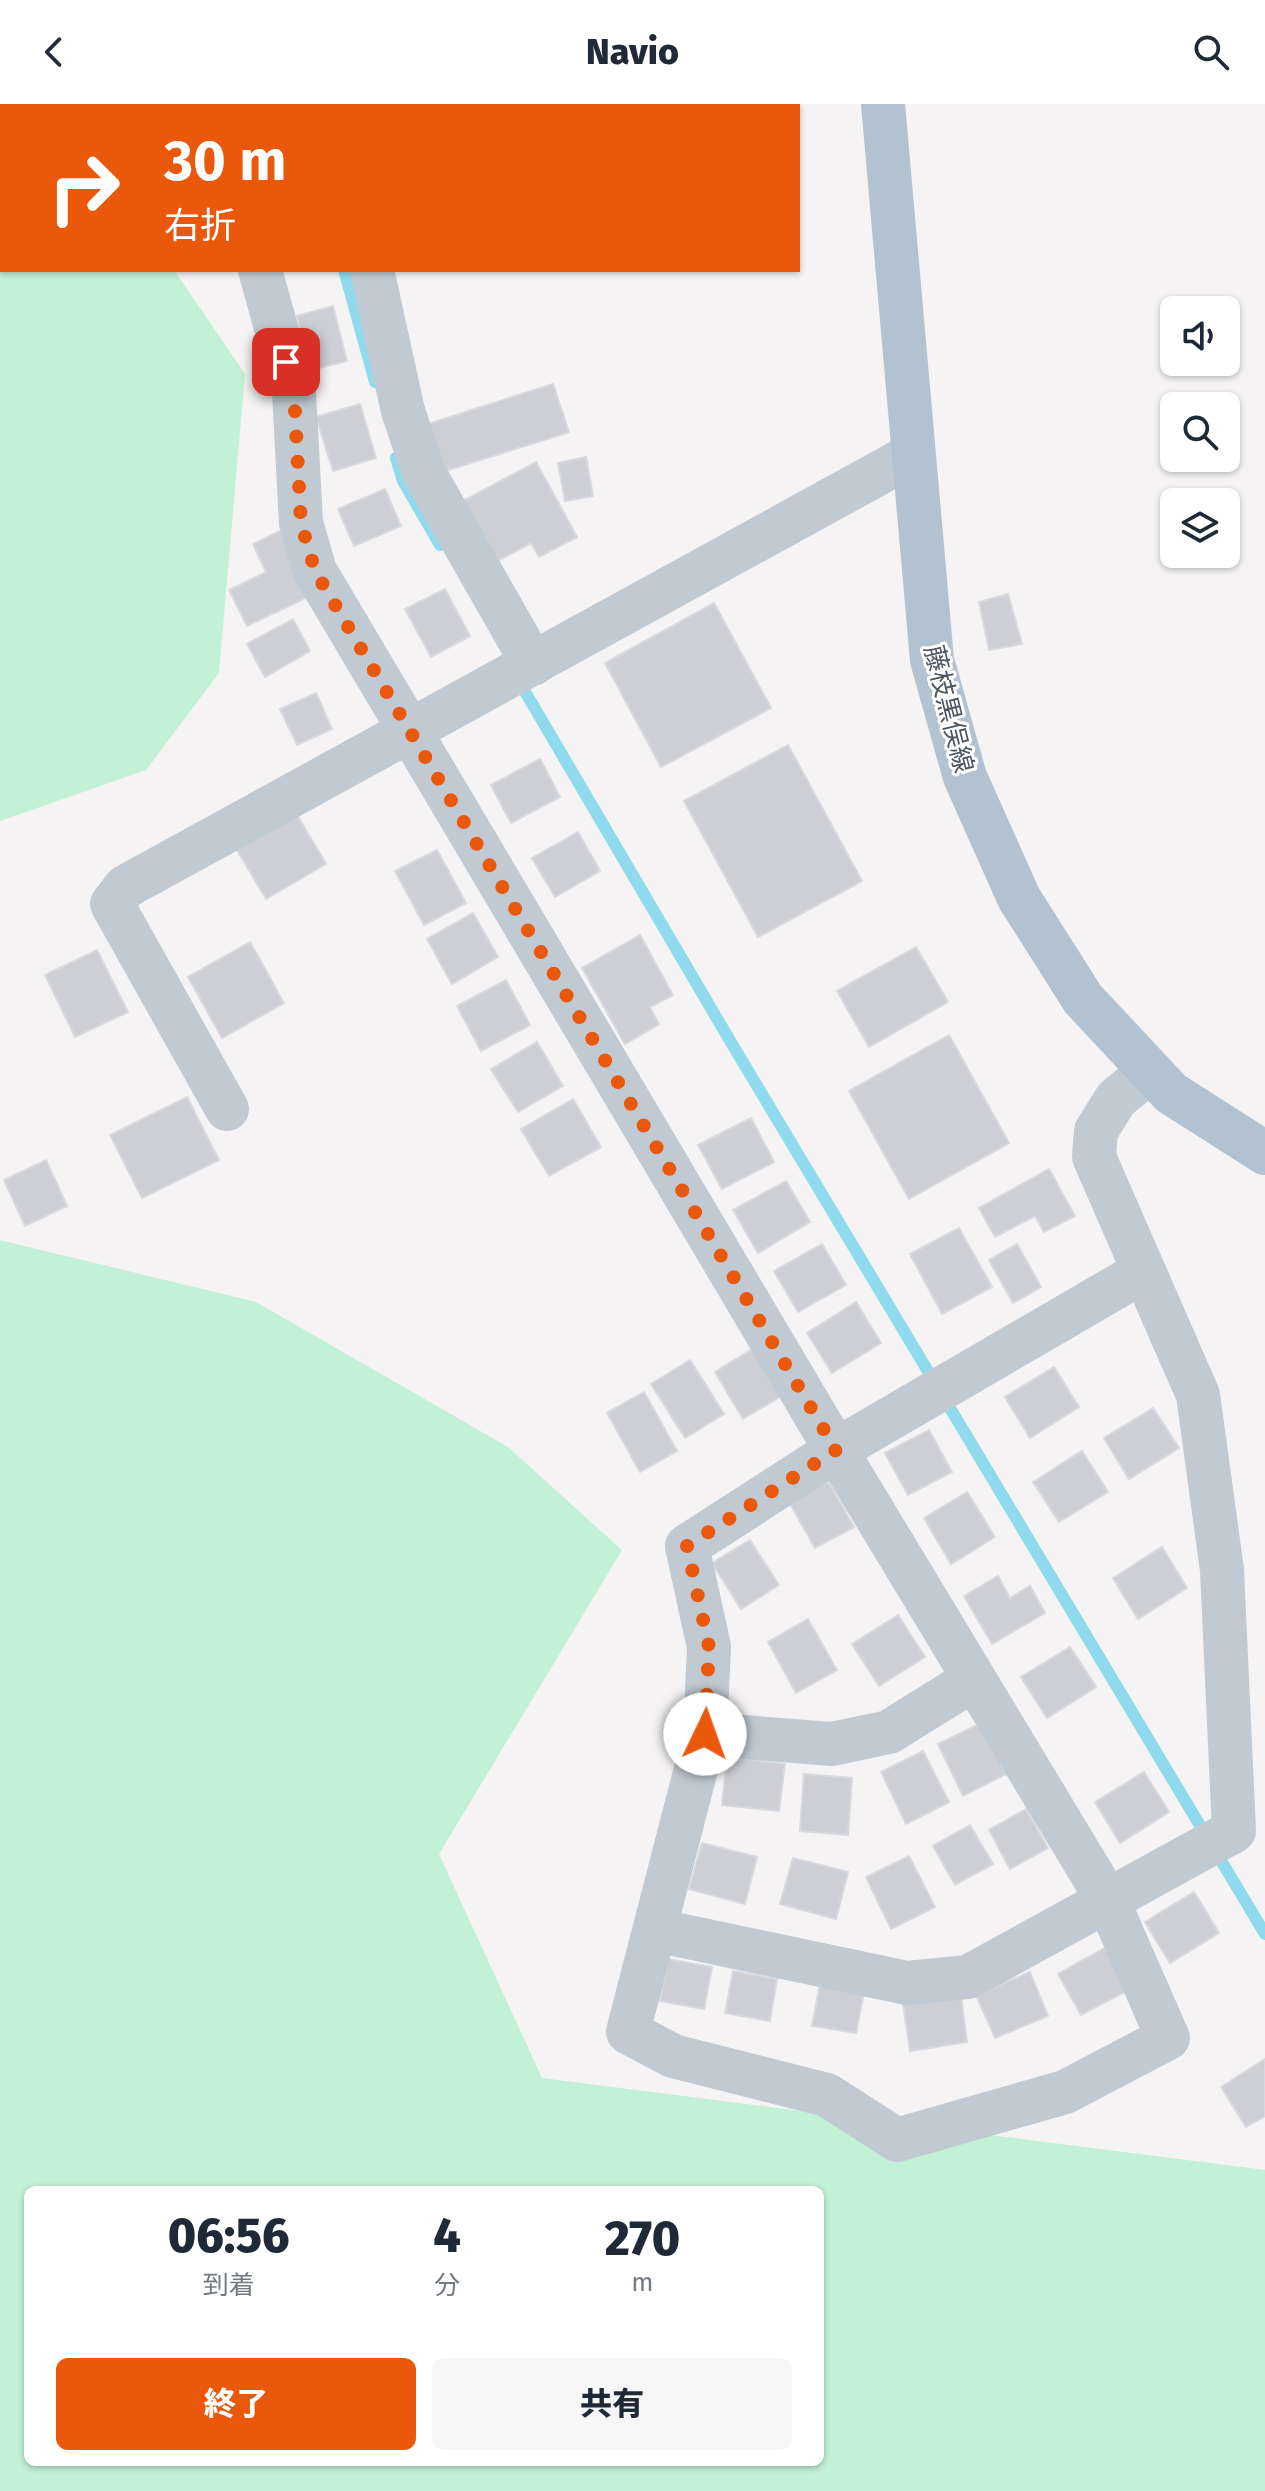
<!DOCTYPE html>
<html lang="ja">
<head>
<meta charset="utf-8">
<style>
	body { margin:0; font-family:"Fira Sans","Noto Sans JP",sans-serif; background:#f6f6f7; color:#1f2937; height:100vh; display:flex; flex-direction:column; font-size:30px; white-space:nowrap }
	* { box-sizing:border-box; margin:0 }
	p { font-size:26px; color:#747a83 }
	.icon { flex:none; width:44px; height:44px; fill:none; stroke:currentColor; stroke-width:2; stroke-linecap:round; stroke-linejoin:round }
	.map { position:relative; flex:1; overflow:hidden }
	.drawer { position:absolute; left:24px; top:2082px; width:800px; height:280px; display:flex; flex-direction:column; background:#fff; border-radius:12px; box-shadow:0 2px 6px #0004 }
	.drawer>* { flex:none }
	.hud { position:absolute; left:0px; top:0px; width:800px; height:168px; box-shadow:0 2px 6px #0004; background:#ea580c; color:#fff; overflow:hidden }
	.tools { position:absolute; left:1160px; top:192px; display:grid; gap:16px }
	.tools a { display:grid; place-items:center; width:80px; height:80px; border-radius:12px; background:#fff; box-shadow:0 2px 6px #0004; font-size:40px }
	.pin { position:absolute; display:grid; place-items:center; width:68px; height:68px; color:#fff; margin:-34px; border-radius:16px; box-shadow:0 4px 12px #0006 }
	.me { position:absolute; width:88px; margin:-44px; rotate:3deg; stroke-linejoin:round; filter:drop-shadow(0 0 6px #0008) }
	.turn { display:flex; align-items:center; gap:28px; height:168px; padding:0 32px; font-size:36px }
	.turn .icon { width:104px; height:104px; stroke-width:2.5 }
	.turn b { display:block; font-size:56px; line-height:68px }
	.eta { display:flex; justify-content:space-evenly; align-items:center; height:136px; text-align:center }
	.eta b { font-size:48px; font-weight:800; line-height:56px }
	.cta { display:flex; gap:16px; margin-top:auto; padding:16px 32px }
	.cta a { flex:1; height:92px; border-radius:12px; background:#ea580c; color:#fff; font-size:32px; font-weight:800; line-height:92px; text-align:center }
	.cta a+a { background:#f6f6f7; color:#1f2937 }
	header { display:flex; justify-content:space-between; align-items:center; height:104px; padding:0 32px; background:#fff; font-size:36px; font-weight:800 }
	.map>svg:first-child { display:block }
	.green { fill:#c3f1d5; fill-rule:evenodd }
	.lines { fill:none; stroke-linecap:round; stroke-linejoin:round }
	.stream { stroke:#90daee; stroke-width:12 }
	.building { fill:#cdcfd5; stroke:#d7d9de; stroke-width:2 }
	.minor { stroke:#c1cad2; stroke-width:44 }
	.major { stroke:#b3c2d1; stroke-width:44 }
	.route { stroke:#ea580c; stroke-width:14; stroke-dasharray:0 25.2 }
	.labels { text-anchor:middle; stroke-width:6; stroke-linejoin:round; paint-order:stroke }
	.street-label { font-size:26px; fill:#4a5661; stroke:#fff }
</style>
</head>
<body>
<header><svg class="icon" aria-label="back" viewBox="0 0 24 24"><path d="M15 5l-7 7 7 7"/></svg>Navio<svg class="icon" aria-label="search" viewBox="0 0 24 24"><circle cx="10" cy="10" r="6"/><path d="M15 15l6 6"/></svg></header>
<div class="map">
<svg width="1265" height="2387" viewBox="0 0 1265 2387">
	<rect width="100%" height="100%" fill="#f5f3f3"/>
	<path class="green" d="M 2,21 L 2,166 L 174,166 L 245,270 L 219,569 L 146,666 L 0,717 L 0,23 Z
		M 0,1136 L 256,1198 L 508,1343 L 622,1446 L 439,1750 L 542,1974 L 1265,2066 L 1265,2387 L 0,2387 ZM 28,2086 L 820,2086 L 820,2358 L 28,2358 Z"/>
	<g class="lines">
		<path class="stream" d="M 309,0 L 309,2
			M 344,166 L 375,278
			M 396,354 L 403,377 L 440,441
			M 517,574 L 732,940 L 1265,1830"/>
	</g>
	<path class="building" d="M 103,0 L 161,0 L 161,2 L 104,2 Z
		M 356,0 L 437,0 L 437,2 L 356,2 Z
		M 452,0 L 563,0 L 563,2 L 453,2 Z
		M 587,0 L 632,0 L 587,2 Z
		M 333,202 L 347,257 L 311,266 L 297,212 Z
		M 553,280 L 569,328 L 439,369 L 425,321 Z
		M 360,300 L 376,354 L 333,367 L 316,313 Z
		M 586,353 L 593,392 L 565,397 L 558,359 Z
		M 536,358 L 577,433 L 539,453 L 531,439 L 496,458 L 463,397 Z
		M 385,385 L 401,422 L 354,442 L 338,405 Z
		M 282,426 L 314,490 L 247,522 L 229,486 L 266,468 L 253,440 Z
		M 445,485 L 470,532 L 431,553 L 405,505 Z
		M 1008,490 L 1022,540 L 989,546 L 979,498 Z
		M 714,499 L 771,604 L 661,663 L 605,559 Z
		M 293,515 L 310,547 L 265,573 L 247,540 Z
		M 316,589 L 332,625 L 297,641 L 280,605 Z
		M 788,641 L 862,777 L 758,833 L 684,697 Z
		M 540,655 L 560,693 L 511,719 L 491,681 Z
		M 297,711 L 326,760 L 266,795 L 237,746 Z
		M 578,728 L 600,767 L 555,793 L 532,754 Z
		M 437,746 L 466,799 L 424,821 L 395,767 Z
		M 473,809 L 498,853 L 452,880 L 427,835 Z
		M 640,831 L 673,891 L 650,903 L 659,920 L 625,940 L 582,864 Z
		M 250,838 L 284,899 L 222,934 L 188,873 Z
		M 916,843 L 948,898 L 869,943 L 837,887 Z
		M 97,846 L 128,908 L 75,933 L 45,871 Z
		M 506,876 L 530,921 L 481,947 L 457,902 Z
		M 949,931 L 1009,1039 L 909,1095 L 849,987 Z
		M 537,938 L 563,982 L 518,1008 L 491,965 Z
		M 187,993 L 219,1056 L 142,1094 L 110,1031 Z
		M 573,995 L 601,1043 L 549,1072 L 521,1025 Z
		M 751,1014 L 774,1058 L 722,1085 L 698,1041 Z
		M 46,1056 L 67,1102 L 25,1122 L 4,1076 Z
		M 1049,1065 L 1075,1112 L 1044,1128 L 1035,1112 L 995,1133 L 979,1104 Z
		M 786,1077 L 810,1118 L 758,1149 L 733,1106 Z
		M 959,1124 L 992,1183 L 942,1210 L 910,1150 Z
		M 822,1140 L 846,1181 L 798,1208 L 774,1167 Z
		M 1017,1140 L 1041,1183 L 1013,1199 L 989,1156 Z
		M 856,1198 L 881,1239 L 832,1269 L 807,1229 Z
		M 754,1244 L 783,1291 L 743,1315 L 715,1268 Z
		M 690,1256 L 724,1310 L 685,1334 L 651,1280 Z
		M 1054,1263 L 1079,1303 L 1030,1334 L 1005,1293 Z
		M 644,1288 L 677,1347 L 640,1368 L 607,1309 Z
		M 1153,1304 L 1179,1344 L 1129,1375 L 1104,1334 Z
		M 929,1326 L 952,1368 L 908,1391 L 885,1349 Z
		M 1082,1347 L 1108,1388 L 1059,1418 L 1033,1378 Z
		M 828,1377 L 854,1423 L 815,1444 L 789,1398 Z
		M 967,1388 L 995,1433 L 951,1460 L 924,1414 Z
		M 750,1436 L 779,1481 L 741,1505 L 712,1459 Z
		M 1162,1443 L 1187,1484 L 1138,1515 L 1113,1474 Z
		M 998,1472 L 1010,1494 L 1030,1482 L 1045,1509 L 992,1540 L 964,1492 Z
		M 898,1511 L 925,1553 L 879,1582 L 852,1540 Z
		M 808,1515 L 837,1566 L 796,1589 L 768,1538 Z
		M 1070,1543 L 1096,1583 L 1047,1614 L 1021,1573 Z
		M 981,1619 L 1006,1670 L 963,1692 L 938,1640 Z
		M 923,1647 L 949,1698 L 906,1720 L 881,1668 Z
		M 727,1653 L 785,1660 L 779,1707 L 722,1701 Z
		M 1144,1668 L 1169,1708 L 1120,1739 L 1095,1698 Z
		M 804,1670 L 852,1674 L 848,1731 L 800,1727 Z
		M 1026,1705 L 1048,1744 L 1010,1765 L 989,1726 Z
		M 970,1721 L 993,1760 L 955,1781 L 933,1742 Z
		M 702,1739 L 757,1753 L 745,1800 L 689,1785 Z
		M 909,1752 L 935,1803 L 891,1825 L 866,1773 Z
		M 793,1754 L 848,1768 L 836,1815 L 780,1800 Z
		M 1194,1788 L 1219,1829 L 1170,1859 L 1145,1818 Z
		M 1108,1842 L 1132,1884 L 1081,1911 L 1058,1870 Z
		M 668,1855 L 712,1863 L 704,1905 L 660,1897 Z
		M 733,1867 L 777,1875 L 770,1917 L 725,1909 Z
		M 1030,1868 L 1048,1912 L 995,1934 L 976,1891 Z
		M 820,1880 L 864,1888 L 856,1929 L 812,1922 Z
		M 961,1892 L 967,1938 L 910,1947 L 903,1900 Z
		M 1265,1955 L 1265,2012 L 1246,2023 L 1221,1983 Z"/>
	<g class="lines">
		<path class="minor" d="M 214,0 L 215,2
			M 338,0 L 338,2
			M 260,166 L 294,289 L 301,419 L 315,467 L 836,1346 L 1107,1795 L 1168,1934 L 1065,1988 L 897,2036 L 827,1991 L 673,1952 L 628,1928 L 705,1630 L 709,1543 L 687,1442 L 836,1346 L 1144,1167
			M 372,166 L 403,307 L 424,369 L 533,560
			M 227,1005 L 112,800 L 125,783 L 912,351
			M 705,1630 L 832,1640 L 889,1628 L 974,1575
			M 655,1826 L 907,1879 L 968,1873 L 1234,1727 L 1222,1466 L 1198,1291 L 1094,1053 L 1096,1027 L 1116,995 L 1150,967"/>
		<path class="major" d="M 883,0 L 932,556 L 965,673 L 1019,794 L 1083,895 L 1171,989 L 1265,1049"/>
	</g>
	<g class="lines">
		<path class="route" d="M 286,258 L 294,289 L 301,419 L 315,467 L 836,1346 L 687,1442 L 709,1543 L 705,1630"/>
	</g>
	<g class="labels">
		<g class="street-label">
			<text transform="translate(949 605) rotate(76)" y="9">藤枝黒俣線</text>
		</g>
	</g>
</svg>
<div class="tools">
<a><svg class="icon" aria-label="sound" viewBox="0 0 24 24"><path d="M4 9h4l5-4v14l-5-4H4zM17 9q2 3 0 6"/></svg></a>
<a><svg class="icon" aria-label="search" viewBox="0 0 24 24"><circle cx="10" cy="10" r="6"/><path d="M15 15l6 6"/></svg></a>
<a><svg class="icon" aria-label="layers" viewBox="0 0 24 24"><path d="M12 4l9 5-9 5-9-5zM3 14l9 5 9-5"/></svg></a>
</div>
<div class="pin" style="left:286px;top:258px;background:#d93025"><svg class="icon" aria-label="arrive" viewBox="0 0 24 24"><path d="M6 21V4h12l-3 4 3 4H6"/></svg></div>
<svg class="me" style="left:705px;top:1630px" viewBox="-20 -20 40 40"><circle r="19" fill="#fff"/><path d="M0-13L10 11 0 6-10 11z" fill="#ea580c"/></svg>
<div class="hud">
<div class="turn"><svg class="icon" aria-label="right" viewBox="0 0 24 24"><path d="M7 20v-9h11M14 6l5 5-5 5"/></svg><div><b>30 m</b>右折</div></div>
</div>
<section class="drawer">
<div class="eta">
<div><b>06:56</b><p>到着</p></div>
<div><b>4</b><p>分</p></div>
<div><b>270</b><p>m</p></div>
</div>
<div class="cta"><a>終了</a><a>共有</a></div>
</section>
</div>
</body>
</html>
